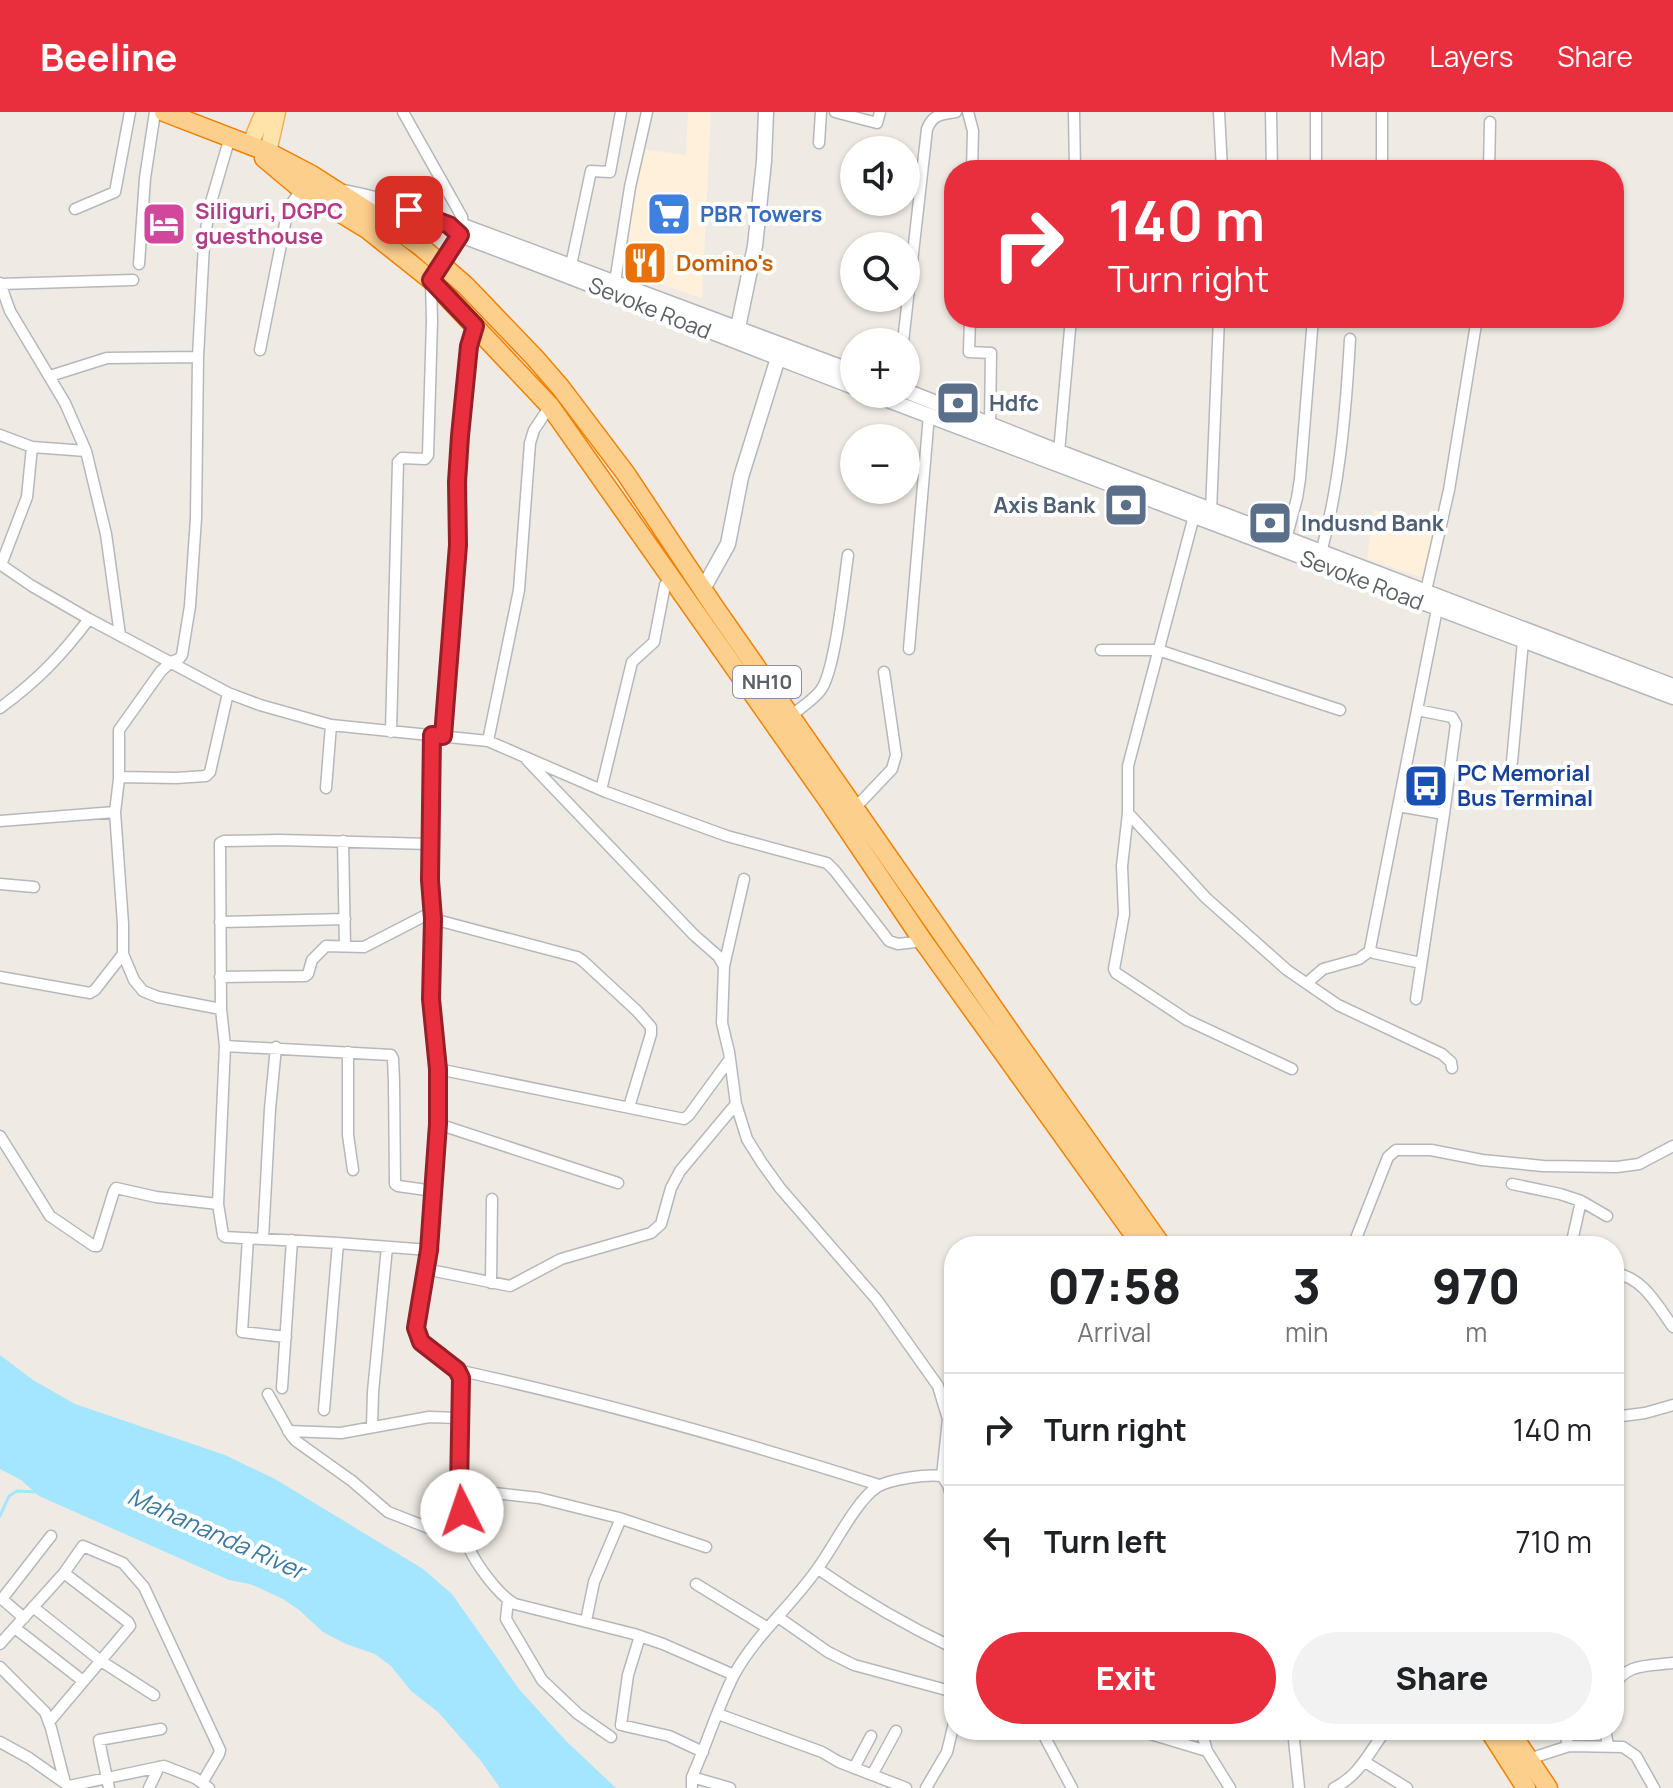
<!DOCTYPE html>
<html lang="en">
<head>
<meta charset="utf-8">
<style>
	body { margin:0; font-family:Manrope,sans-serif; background:#f2f2f2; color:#202124; height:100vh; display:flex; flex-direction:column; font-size:30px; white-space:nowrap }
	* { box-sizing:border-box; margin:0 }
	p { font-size:26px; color:#757577 }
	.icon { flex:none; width:44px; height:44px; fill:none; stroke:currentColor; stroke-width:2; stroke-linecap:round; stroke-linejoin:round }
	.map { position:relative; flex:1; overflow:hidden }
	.panel { position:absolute; left:944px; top:1124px; width:680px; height:504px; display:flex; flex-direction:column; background:#fff; border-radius:32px; box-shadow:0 2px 6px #0004 }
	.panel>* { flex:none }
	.banner { position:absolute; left:944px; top:48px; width:680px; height:168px; border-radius:32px; box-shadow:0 2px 6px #0004; background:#e92f3e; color:#fff; overflow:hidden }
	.buttons { position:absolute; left:840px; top:24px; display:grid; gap:16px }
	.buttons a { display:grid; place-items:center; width:80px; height:80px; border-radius:50%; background:#fff; box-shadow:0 2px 6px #0004; font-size:40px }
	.pin { position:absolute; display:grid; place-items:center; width:68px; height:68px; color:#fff; margin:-34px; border-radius:16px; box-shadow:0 4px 12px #0006 }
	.me { position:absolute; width:88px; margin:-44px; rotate:356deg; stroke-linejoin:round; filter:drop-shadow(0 0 6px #0008) }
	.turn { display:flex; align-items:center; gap:28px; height:168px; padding:0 32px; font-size:36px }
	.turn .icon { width:104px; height:104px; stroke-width:2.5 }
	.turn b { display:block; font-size:56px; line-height:68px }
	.eta { display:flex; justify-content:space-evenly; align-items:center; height:136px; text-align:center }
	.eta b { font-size:48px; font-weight:800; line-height:56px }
	.primary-button { display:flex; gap:16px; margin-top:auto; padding:16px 32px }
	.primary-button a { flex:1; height:92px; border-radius:48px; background:#e92f3e; color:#fff; font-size:32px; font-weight:800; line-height:92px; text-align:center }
	.primary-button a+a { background:#f2f2f2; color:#202124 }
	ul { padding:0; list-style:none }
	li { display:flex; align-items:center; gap:24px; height:112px; padding:0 32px; border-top:2px solid #e0e0e0 }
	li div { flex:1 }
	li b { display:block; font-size:30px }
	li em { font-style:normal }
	header { display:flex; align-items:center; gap:48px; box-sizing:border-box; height:112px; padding:0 40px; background:#e92f3e; color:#fff }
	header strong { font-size:38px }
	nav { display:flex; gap:44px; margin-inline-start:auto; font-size:28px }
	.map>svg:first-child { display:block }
	.commercial { fill:#fef0da }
	.water { fill:#a4e5ff }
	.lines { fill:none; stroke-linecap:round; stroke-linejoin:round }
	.stream { stroke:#a4e5ff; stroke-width:3 }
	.street-casing { stroke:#b5b8bb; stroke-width:13 }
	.secondary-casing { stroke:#b3b8bc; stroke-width:17 }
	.primary-casing { stroke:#f1af5a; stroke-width:19 }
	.highway-casing { stroke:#f28100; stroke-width:21 }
	.street { stroke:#fff; stroke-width:10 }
	.secondary { stroke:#fff; stroke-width:14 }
	.primary { stroke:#ffe3a9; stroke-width:16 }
	.highway { stroke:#fdcf8d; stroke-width:18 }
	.route-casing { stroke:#971f28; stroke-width:20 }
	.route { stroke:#e92f3e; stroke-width:14 }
	.labels { text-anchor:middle; stroke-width:8; stroke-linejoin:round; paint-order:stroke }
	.shield { fill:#fff; stroke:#8d9093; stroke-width:2 }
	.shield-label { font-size:20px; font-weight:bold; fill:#5c6165 }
	.hotel-label { font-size:22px; font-weight:bold; fill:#b23c85; stroke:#fff; text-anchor:start }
	.shop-label { font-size:22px; font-weight:bold; fill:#366cbe; stroke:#fff; text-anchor:start }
	.food-label { font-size:22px; font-weight:bold; fill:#c56008; stroke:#fff; text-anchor:start }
	.street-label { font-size:22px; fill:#5c6165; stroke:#fff }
	.service-label { font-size:22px; font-weight:bold; fill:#4e5e75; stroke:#fff; text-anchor:start }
	.transit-label { font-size:22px; font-weight:bold; fill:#164399; stroke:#fff; text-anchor:start }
	.water-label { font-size:24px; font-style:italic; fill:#3b7b9f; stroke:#fff }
</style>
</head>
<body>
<header>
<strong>Beeline</strong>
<nav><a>Map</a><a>Layers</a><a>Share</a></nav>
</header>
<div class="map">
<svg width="1673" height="1676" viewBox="0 0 1673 1676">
	<rect width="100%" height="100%" fill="#efebe4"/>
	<path class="commercial" d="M 688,0 L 711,0 L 702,186 L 624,160 L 642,37 L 686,43 Z
		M 1374,398 L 1435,418 L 1424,466 L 1367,447 Z"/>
	<path class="water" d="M 0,1243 L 33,1268 L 75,1292 L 225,1343 L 275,1367 L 423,1457 L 452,1482 L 519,1577 L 566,1629 L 616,1676 L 500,1676 L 481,1649 L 438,1600 L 411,1579 L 391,1554 L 375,1542 L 346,1532 L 323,1520 L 299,1498 L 283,1487 L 250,1472 L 229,1468 L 213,1461 L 39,1384 L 21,1368 L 0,1357 Z"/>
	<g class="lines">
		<path class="stream" d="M 0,1404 L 9,1384 L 17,1379 L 37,1380"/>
		<g class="street-casing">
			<path id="street" d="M 403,0 L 462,105 C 465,124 449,140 439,155
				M 835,0 L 877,11 L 880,0
				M 968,0 L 973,19 L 972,58
				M 1074,0 L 1075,58
				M 1219,0 L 1222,58
				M 1271,0 L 1272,58
				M 819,31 L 821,0
				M 1316,58 L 1316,0
				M 1382,58 L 1382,0
				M 1489,58 L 1490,10
				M 75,97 L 115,80 L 130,0
				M 139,152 L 145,66 L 155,0
				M 571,153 L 591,59 L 610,60 L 621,0
				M 615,170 L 630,75 L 647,0
				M 0,171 L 10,199 L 65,291 L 86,339 L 106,422 L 120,523
				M 0,172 L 133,168
				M 970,206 L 969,240 L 991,241 L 990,312
				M 903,230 L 927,17 C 933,2 942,2 956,0
				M 260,238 L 286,107 L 290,94 L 303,75
				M 50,264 L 107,246 L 198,245
				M 0,323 L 32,335 L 86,339
				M 1059,340 L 1071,206
				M 1211,399 L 1219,206
				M 1194,404 L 1128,654 L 1128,701 L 1122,754 L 1124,802 L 1114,857 L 1116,861 L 1187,908 L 1292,957
				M 1286,427 L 1297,386 L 1300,367 L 1313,206
				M 1321,441 C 1340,371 1346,298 1350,227
				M 0,452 L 32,474 L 89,507 L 228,581 L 260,593 L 331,613 L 488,629 L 606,680 L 727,724 L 827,751 L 835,759 L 889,829 L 898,832 L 923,829
				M 1,453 L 27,385 L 32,335
				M 1425,483 L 1449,378 L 1477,206
				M 909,537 L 929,303
				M 1101,538 L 1158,538 L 1340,598
				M 0,596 C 38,568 61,544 89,507
				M 1417,598 L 1370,837 L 1374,841 L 1421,851
				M 791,604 C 800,596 812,589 820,579 C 835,562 844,470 848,443
				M 391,620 L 398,350 L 402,346 L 425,347 L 428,343 L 432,209 L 431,169
				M 432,623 L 430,768 L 433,807 L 431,887 L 438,957 L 438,1012 L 429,1138 L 416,1221 C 425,1240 453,1246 461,1266 L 459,1377 L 469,1436 C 476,1452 499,1484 515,1492 L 634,1522 L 663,1532 L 734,1563
				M 443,624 L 458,433 L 457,370 L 460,324 L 469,234 L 475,214
				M 488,629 L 519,478 L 530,331 L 534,318 L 550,294
				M 527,648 L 694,823 L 718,844 L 724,854 L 722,911 L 729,940 L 736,992 L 747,1027 L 762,1051 L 780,1076 L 877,1188 L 938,1274 L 948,1307 L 942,1364
				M 1512,650 L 1523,529
				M 119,667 L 119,618 L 161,559 L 171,550 L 179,547 L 182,543 L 190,494 L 196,406 L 198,245 L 204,132 L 209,97 L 230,25
				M 326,676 L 331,613
				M 601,678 L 632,550 L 654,530 L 665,473 L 671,465
				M 1398,694 L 1444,702
				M 855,696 L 892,657 L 896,643 L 884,560
				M 1128,701 L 1206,786 L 1287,858 L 1338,893 L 1442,942 L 1451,950 L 1452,956
				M 0,709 L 115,700
				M 343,729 L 345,834
				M 0,772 L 34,775
				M 433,807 L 577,845 L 583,849 L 637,899 L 651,915 L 651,922 L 629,995
				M 220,810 L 345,807
				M 724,854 L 744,767
				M 0,865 L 90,881 L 95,878 L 123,842
				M 220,865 L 305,864 L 308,862 L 312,848 L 326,834 L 364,835 L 432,800
				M 1307,871 L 1323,857 L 1359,847 L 1371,838
				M 1416,887 L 1444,702 L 1456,612 L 1452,605 L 1417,598 L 1437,497
				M 221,897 L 158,885 L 143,879 L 134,868 L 123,842 L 123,812 L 115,700 L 119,667 L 120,665 L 176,666 L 206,664 L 210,660 L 228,581
				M 225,934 L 391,943 L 393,947 L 394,969 L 395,1072 L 398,1074 L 434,1079
				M 348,940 L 348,1023 L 353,1058
				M 438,957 L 684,1007 L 689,1003 L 730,947
				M 438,1012 L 618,1071
				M 0,1024 L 50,1104 L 94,1134 L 97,1134 L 114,1079 L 116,1076 L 156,1085 L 218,1092
				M 1512,1072 L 1560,1082 L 1581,1089
				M 248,1126 L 242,1220 L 286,1225
				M 263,1126 L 270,997 L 276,935
				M 1353,1134 L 1388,1045 L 1396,1038 L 1431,1038 L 1482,1048 L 1543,1054 L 1617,1055 L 1639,1052 L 1673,1034
				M 1450,1134 L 1462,1131 L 1468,1134
				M 1571,1134 L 1581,1089 L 1607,1104
				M 429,1138 L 338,1131 L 225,1125 L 223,1123 L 218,1092 L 225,934 L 221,897 L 220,731 L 224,729 L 280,728 L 430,732
				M 425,1157 L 510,1174 L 561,1147 L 651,1121 L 661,1112 L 671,1076 L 680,1059 L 736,992
				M 1614,1161 C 1643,1165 1657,1193 1673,1215
				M 491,1171 L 492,1087
				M 457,1258 C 600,1289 740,1329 879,1373
				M 282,1276 L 292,1128
				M 268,1282 L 291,1323 L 296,1329 L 352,1369 L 388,1400 L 467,1431
				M 324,1298 L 338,1131
				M 1614,1305 L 1645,1301 L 1673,1293
				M 372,1315 L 373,1280 L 387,1135
				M 288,1319 L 341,1321 L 429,1305 L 459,1306
				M 459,1377 L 539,1386 L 619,1406 L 619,1411 L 594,1470 L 586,1509
				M 619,1406 L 706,1435
				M 818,1457 C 861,1487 907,1514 954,1536
				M 696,1472 L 768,1516
				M 508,1488 L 506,1507 L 542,1568 L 578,1602 L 611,1625
				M 33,1495 L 101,1549 L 154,1583
				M 778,1505 L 828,1540 L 854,1553 L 954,1580
				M 24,1506 L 2,1487 L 51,1424
				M 15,1516 L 83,1569
				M 640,1524 L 628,1563 L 621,1613 L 669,1624 L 703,1640
				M 0,1532 L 64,1461 L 83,1434 L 123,1451 L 144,1475 L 220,1638 L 219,1642 L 202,1671
				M 0,1555 L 45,1600 L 51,1616 L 65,1671
				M 1614,1576 C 1623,1551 1650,1554 1673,1551
				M 718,1602 L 822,1640 L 839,1650 L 906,1676
				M 49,1610 L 130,1514 L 128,1510 L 64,1461
				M 1041,1618 L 1072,1676
				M 1137,1618 L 1207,1639 L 1230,1676
				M 1201,1618 L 1207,1639
				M 1293,1618 L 1299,1676
				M 1563,1618 L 1569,1634
				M 1605,1618 L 1608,1633
				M 0,1630 L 29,1646 L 66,1672
				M 1529,1647 L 1569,1634 L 1623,1635 L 1636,1644 L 1654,1676
				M 1365,1650 L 1407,1676
				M 854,1656 L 871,1624
				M 872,1663 L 896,1619
				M 692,1665 L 730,1676
				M 69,1674 L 164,1654 L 195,1666 L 209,1676
				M 109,1676 L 99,1628 L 161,1617
				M 149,1676 L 159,1655
				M 692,1676 L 692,1665 C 707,1632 718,1594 734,1563 C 756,1522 794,1492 820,1453 C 835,1432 857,1388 877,1375 C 890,1367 927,1362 942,1364 L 948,1373 L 954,1393
				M 926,1676 L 947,1640 L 954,1611
				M 1334,1676 C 1360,1663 1369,1640 1386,1618"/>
		</g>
		<g class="secondary-casing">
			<path id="secondary" d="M 344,80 C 379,87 433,100 460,123 C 592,172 723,225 854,275
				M 449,113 L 463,114 L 854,260
				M 736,225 L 755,134 L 764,49 L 766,0
				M 906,279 L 1059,340 L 1673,574
				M 872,282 L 1673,585
				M 703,477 L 728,432 L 741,365 L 778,246"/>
		</g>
		<g class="primary-casing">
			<path id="primary" d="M 250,33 L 264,0
				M 268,40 L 277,0"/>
		</g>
		<g class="highway-casing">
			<path id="highway" d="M 164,0 L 268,40 L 312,63 L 390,113 L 419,133 L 466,174 L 535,246 L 561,276 L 626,362 L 713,493 L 1018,931 L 1162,1134
				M 264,46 L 301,77 L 367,117 L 431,168 L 550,294 L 827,687 L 923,829 L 1142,1134
				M 1489,1618 L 1526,1676
				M 1509,1618 L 1548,1676"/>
		</g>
		<use href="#street" class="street"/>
		<use href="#secondary" class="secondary"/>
		<use href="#primary" class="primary"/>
		<use href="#highway" class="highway"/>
	</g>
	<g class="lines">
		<g class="route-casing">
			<path id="route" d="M 409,98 L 449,113 L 460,123 L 431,168 L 475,214 L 469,234 L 460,324 L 457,370 L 458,433 L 443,624 L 432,623 L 430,768 L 433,807 L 431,887 L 438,957 L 438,1012 L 429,1138 L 416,1216 L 421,1230 L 457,1258 L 461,1266 L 459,1377 L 462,1399"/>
		</g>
		<use href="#route" class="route"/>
	</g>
	<defs>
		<g id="supermarket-square" transform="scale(2.3)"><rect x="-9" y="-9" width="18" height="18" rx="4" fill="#3f7fe0" stroke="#fff"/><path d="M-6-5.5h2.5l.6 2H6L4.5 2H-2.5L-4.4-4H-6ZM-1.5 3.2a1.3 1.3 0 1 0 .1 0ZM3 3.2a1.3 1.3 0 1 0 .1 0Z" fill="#fff"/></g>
		<g id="hotel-square" transform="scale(2.3)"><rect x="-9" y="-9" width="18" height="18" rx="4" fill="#d1479c" stroke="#fff"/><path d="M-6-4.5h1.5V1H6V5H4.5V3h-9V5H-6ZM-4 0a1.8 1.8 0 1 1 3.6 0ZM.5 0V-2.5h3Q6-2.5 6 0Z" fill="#fff"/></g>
		<g id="restaurant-square" transform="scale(2.3)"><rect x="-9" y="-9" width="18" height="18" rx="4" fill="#e8710a" stroke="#fff"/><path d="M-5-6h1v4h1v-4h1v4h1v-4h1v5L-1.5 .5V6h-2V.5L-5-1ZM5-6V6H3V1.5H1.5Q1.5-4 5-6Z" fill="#fff"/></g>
		<g id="bank-square" transform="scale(2.3)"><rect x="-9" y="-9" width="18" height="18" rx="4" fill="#5c6f8a" stroke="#fff"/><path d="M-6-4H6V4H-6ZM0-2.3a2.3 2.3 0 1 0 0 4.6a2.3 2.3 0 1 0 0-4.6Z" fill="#fff"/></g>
		<g id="bus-square" transform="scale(2.3)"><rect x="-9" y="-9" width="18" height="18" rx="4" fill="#1a4fb4" stroke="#fff"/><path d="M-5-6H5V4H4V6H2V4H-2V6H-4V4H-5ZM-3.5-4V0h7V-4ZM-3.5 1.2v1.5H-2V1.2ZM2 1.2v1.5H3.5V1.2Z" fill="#fff"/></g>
	</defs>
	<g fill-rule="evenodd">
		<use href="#supermarket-square" x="669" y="102"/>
		<use href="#hotel-square" x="164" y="112"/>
		<use href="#restaurant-square" x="645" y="151"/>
		<use href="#bank-square" x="958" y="291"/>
		<use href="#bank-square" x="1126" y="393"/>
		<use href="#bank-square" x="1270" y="411"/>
		<use href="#bus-square" x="1426" y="674"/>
	</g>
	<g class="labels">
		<rect class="shield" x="733" y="554" width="68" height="32" rx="6"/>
		<g class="shield-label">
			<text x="767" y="577">NH10</text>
		</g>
		<g class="hotel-label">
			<text x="195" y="107">Siliguri, DGPC<tspan x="195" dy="25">guesthouse</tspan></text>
		</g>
		<g class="shop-label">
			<text x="700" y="110">PBR Towers</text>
		</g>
		<g class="food-label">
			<text x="676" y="159">Domino's</text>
		</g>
		<g class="street-label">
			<text transform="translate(650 196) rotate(22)" y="8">Sevoke Road</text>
			<text transform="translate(1362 468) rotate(21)" y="8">Sevoke Road</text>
		</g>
		<g class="service-label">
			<text x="989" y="299">Hdfc</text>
			<text x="1095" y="401" text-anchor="end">Axis Bank</text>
			<text x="1301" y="419">Indusnd Bank</text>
		</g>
		<g class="transit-label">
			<text x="1457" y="669">PC Memorial<tspan x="1457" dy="25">Bus Terminal</tspan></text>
		</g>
		<g class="water-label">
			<text transform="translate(216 1422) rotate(24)" y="8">Mahananda River</text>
		</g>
	</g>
</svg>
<div class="buttons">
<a><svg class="icon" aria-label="sound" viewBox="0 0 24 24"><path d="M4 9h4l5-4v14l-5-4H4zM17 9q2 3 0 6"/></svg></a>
<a><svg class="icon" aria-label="search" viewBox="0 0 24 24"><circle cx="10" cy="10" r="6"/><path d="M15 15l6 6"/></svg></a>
<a>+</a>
<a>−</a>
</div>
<div class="pin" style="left:409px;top:98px;background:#d93025"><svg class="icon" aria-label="arrive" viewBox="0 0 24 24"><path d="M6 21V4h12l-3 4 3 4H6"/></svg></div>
<svg class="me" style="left:462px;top:1399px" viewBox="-20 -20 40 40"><circle r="19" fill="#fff"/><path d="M0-13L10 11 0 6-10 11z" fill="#e92f3e"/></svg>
<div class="banner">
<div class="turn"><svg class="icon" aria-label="right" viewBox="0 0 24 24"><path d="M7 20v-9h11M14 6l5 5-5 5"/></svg><div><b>140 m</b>Turn right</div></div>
</div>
<section class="panel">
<div class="eta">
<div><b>07:58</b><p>Arrival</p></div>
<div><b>3</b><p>min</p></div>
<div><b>970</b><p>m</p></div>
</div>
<ul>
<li><svg class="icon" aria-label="right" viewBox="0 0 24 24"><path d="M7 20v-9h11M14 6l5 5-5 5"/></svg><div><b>Turn right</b></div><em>140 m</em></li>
<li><svg class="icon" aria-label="left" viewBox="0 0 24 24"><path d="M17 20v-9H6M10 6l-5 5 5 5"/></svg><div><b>Turn left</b></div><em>710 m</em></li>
</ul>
<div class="primary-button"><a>Exit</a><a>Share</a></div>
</section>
</div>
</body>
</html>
